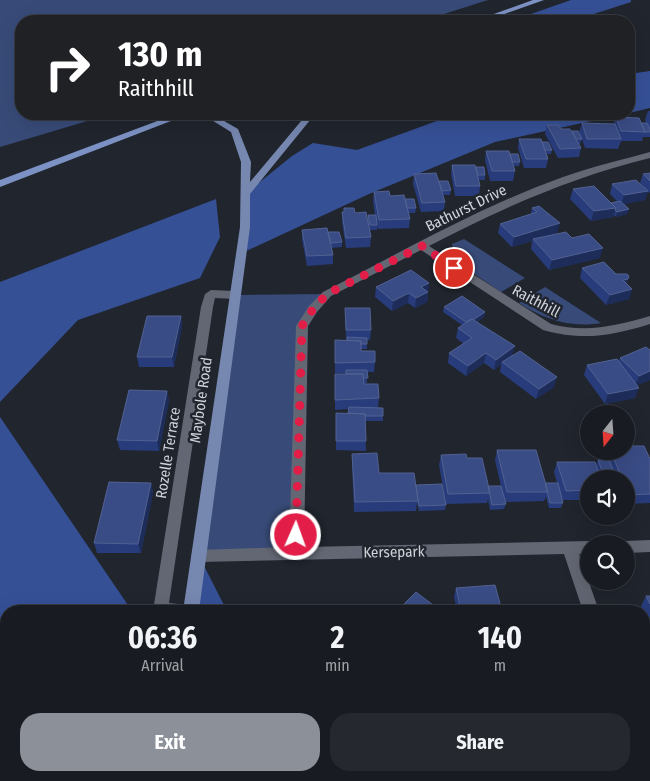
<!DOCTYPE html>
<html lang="en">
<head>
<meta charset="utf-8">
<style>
	body { margin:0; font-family:"Fira Sans Condensed",sans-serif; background:#25292f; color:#f1f3f6; height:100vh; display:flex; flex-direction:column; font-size:19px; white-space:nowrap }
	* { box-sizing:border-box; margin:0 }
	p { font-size:16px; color:#9fa1a5 }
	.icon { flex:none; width:28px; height:28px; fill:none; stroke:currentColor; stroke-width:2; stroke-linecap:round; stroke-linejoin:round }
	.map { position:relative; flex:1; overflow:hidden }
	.panel { position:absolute; left:0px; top:605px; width:650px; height:176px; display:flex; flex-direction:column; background:#181c22; border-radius:20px 20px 0 0; box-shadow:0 5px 20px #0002,0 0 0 1px #363a40 }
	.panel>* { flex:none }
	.top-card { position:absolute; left:15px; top:15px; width:620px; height:105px; border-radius:20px; box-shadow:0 5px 20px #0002,0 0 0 1px #363a40; background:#202124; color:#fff; overflow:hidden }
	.needle { width:32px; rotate:197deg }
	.tools { position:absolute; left:580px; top:405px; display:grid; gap:10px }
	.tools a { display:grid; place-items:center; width:55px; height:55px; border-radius:50%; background:#181c22; box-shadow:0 5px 20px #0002,0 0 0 1px #363a40; font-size:25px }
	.pin { position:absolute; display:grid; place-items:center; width:42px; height:42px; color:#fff; margin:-21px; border:2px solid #fff; border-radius:50%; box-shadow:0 1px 5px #0007 }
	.me { position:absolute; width:55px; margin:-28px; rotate:2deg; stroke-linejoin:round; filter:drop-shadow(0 0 4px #0008) }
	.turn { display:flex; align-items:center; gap:18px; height:105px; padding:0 20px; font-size:22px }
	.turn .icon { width:65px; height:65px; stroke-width:2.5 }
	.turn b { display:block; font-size:35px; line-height:42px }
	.eta { display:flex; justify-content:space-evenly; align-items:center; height:85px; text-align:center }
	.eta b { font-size:30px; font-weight:700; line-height:35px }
	.button { display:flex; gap:10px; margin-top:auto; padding:10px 20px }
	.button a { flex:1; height:58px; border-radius:20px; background:#8c9099; color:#fff; font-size:20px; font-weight:700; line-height:58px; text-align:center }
	.button a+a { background:#25292f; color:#f1f3f6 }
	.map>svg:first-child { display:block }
	.green { fill:#384b78 }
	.forest { fill:#365096 }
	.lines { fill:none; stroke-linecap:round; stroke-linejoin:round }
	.stream { fill:#020143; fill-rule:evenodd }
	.minor { fill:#626773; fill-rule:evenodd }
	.primary { fill:#7687b0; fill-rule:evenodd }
	.trunk { fill:#7d92c4; fill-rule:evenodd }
	.wall { fill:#283c7b }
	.shaded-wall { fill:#1d2c58 }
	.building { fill:#3a4c85; stroke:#516192 }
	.route { stroke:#e11d48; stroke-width:9; stroke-dasharray:0 16.2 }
	.labels { text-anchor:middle; stroke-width:5; stroke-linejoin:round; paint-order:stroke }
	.street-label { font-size:15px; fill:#cfd2d8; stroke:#20252e }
</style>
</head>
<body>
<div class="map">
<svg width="650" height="781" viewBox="0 0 650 781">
	<rect width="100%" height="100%" fill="#20252e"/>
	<path class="green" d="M 0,0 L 488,0 L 422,21 L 21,21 L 21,114 L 111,114 L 0,147 Z
		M 464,239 L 525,278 L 501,292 L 455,261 L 452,244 Z
		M 545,287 L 601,323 C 571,328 545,320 519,303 Z
		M 327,294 L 302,326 L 296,554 L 199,556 L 235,295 Z"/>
	<path class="forest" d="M 571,0 L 631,0 L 631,2 L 572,21 L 511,21 Z
		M 650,71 L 650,108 L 629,113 L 629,74 Z
		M 456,114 L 623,114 L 495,142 L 369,194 L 242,253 L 245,194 L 292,156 L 313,143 L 357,150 Z
		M 216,199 L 220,237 L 200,278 L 78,320 L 0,402 L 0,282 Z
		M 0,417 L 132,611 L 6,611 L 6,775 L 133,775 L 131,781 L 0,781 Z
		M 199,556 L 227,611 L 191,611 Z
		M 173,775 L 474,775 L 479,781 L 173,781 Z"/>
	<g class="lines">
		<path class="stream" d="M 313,775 L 325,775 L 327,781 L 315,781 Z"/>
		<path class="minor" d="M 650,152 L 650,158 C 572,177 500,209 429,246 L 551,324 C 586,333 616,326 650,316 L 650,324 C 611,336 583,341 543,330 L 421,250 L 331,296 L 317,312 L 308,326 L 304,547 L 589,541 L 595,544 L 589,544 L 589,553 L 579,554 L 599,611 L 583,611 L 564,554 L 199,562 L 194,561 L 191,556 L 194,551 L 199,550 L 289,547 L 296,326 L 309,306 L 323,292 C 402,252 479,207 563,177 C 591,167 621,160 650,152 Z
			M 211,290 L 235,291 L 241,295 L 235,299 L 215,298 L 213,307 L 169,603 L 197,606 L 199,611 L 153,611 L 201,307 L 205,294 Z
			M 650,540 L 650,552 L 626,553 L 626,544 L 620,544 L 626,541 Z
			M 644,734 L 650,737 L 650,767 L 644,764 Z"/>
		<path class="primary" d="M 202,114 L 212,114 L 238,129 L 251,162 L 250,182 L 307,114 L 315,114 L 250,194 L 250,227 L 199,611 L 183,611 L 240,227 L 241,162 L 231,132 Z
			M 164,775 L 182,775 L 182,781 L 164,781 Z"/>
		<path class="trunk" d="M 533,0 L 544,0 L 485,21 L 474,21 Z
			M 176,114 L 189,114 L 0,187 L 0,180 Z"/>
	</g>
	<path class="wall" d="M 648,111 L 650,111 L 650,137 L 643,137 L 642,141 L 621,141 L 618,149 L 585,148 L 582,139 L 580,144 L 579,144 L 581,148 L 579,157 L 558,158 L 545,134 L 547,125 L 561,129 L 572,131 L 581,138 L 579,132 L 582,123 L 614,124 L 616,117 L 641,123 L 646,123 L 645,120 Z
		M 519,139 L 542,142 L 552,150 L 551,154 L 547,154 L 548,159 L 546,168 L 524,168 L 518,148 Z
		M 486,151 L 510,154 L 520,162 L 519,166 L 513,166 L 515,171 L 513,181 L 490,181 L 485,160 Z
		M 452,165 L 476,167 L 485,175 L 485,180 L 479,180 L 480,186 L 479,196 L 455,196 L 451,174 Z
		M 650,173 L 650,193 L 648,191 L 645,200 L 624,204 L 629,209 L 627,214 L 616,217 L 614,215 L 613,217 L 591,221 L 570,199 L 573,189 L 611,203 L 617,201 L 610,194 L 612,184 L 647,190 L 640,183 L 643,174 Z
		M 414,174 L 439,181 L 451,190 L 450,195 L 443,195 L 445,202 L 444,211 L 421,212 L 413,184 Z
		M 374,192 L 405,199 L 416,208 L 415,213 L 409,213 L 410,219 L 409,228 L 378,229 L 377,226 L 377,230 L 370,230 L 371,237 L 370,247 L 346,248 L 342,222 L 342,212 L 344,212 L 344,208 L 355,213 L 368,220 L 368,215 L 375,215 L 373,201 Z
		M 539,206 L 557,233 L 551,235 L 572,238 L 600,258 L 549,270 L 531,249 L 532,241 L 512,247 L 498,233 L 500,224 L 531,214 L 532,208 Z
		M 302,230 L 328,235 L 342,242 L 342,247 L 331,248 L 333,255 L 333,264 L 307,266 L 302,240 Z
		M 582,268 L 629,276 L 626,284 L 632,289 L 629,299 L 606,305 L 580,278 Z
		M 429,283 L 427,302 L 415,308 L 408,303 L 392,311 L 375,297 L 376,287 Z
		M 444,307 L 485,312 L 484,317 L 477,322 L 513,355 L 554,387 L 536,399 L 500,372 L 501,364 L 494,370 L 484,363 L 466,376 L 448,363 L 449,353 L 464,344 L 456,338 L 458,328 L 462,325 L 443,312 Z
		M 345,308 L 371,330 L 370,340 L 367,340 L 367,349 L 361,349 L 361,351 L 375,362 L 374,372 L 367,372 L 367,383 L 364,383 L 364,384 L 379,398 L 378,408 L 383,416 L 383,421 L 365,421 L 366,451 L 336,450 L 336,413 L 348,413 L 349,409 L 335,410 L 335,374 L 346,374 L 346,373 L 335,373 L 335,340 L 347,340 L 346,339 Z
		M 181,316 L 182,326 L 174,367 L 139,367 L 137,357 Z
		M 650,350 L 650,380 L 637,385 L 635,398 L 605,404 L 584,375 L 587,365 L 618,361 L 620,358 Z
		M 167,391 L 169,401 L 159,451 L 120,450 L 117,440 Z
		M 497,450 L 545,483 L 557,483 L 554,472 L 557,462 L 589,479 L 589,500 L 562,500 L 563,503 L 561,508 L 549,508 L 546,497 L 544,501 L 505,502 L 506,504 L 504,509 L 490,510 L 488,499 L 487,503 L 446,504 L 439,465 L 441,455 L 467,458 L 488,486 L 501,486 L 495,460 Z
		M 622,451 L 626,451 L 650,459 L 650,503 L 626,504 L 626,479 L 601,479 L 596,465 L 598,460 L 609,460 L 612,454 L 621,453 Z
		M 352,454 L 379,473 L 416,487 L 446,505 L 445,510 L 419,511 L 417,503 L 416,511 L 354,512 L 352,464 Z
		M 151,483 L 153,493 L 141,553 L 97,553 L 94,543 Z
		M 456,588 L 502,611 L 457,611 L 454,597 Z
		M 646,596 L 650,596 L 650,624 L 641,606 Z
		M 544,775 L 610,775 L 612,781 L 546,781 Z"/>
	<path class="shaded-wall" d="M 648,191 L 645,200 L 621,205 L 624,195 Z
		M 616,208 L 613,217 L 591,221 L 594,211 Z
		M 629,209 L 627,214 L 616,217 L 617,212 Z
		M 560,223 L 557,233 L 534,240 L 533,239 L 532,241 L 512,247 L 514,237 Z
		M 603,248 L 600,258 L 549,270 L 552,260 Z
		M 629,276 L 624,289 L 623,280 Z
		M 429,283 L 427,302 L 415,308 L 416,298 L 421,287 Z
		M 632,289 L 629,299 L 606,305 L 610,295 Z
		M 409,293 L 408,303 L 392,311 L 393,301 Z
		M 485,312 L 484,317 L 467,328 L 468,323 Z
		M 181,316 L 182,326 L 174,367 L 172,357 Z
		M 515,346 L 512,356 L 502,362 L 501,364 L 494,370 L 496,360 Z
		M 486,353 L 484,363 L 466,376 L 468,366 Z
		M 650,371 L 650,380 L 635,386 L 639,376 Z
		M 557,377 L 554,387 L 536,399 L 539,389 Z
		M 639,388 L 635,398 L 605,404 L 608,394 Z
		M 167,391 L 169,401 L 159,451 L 157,441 Z
		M 151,483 L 153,493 L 141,553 L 138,544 Z"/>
	<path class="building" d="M 616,117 L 639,118 L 645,132 L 621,131 Z
		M 582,123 L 615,124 L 621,139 L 587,139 Z
		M 641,123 L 647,123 L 650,129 L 650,132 L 645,132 Z
		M 547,125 L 558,125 L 561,129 L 570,129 L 581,148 L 560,149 Z
		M 572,131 L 578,131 L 582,139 L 576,139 Z
		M 519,139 L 541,139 L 548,159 L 526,159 Z
		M 542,142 L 548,142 L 552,150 L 545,150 Z
		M 486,151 L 509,151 L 515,171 L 492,171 Z
		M 510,154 L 518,154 L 520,162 L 512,162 Z
		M 452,165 L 475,165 L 480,186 L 456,186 Z
		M 476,167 L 484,167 L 485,175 L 478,175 Z
		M 436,173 L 445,202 L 422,203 L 414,174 Z
		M 650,173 L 650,181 L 643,174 Z
		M 636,180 L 648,191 L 624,195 L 612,184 Z
		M 439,181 L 448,181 L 451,190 L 442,191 Z
		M 594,186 L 616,208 L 594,211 L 573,189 Z
		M 389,191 L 390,196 L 404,195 L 410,219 L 379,220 L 374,192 Z
		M 405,199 L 414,199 L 416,208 L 407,208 Z
		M 620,201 L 629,209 L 617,212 L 615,210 L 616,208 L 611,203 Z
		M 539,206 L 560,223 L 514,237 L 500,224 L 537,212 L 532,208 Z
		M 344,208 L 354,208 L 355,213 L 366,212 L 371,237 L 346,238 L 342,212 L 344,212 Z
		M 368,215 L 376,215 L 377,225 L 370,225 Z
		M 327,228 L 333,255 L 307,256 L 302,230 Z
		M 328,232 L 339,232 L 342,242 L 331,243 Z
		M 566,232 L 572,238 L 589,234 L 603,248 L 552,260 L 533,239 Z
		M 604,262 L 616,274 L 627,274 L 629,276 L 628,279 L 623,280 L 632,289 L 610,295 L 582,268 Z
		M 411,270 L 429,283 L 421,287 L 428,292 L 416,298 L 409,293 L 393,301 L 376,287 Z
		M 462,296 L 485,312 L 473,320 L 472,319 L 466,322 L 444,307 Z
		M 345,308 L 370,308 L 371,330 L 346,330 Z
		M 147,316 L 181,316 L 172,357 L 137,357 Z
		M 472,319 L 515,346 L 496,360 L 486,353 L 468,366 L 449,353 L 472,338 L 458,328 Z
		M 347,337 L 367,338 L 367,344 L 361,344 L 361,341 L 347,340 Z
		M 335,340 L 361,341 L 361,351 L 375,351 L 375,362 L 335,363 Z
		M 646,347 L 650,350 L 650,371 L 639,376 L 620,358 Z
		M 520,351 L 557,377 L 539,389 L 502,362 Z
		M 617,359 L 639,388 L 608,394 L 587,365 Z
		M 346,370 L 367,370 L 368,378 L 363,378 L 363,374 L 346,374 Z
		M 335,374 L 363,374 L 364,384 L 378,384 L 379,398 L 335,400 Z
		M 129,390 L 167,391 L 157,441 L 117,440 Z
		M 349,407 L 383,408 L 383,416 L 365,416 L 365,414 L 348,413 Z
		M 336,413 L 365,414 L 366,441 L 336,441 Z
		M 626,446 L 644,446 L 650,459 L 650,494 L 628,495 L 626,490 L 626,479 L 622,479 L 612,454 L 627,453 Z
		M 497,450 L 536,450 L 548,492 L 507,492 Z
		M 377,453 L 379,473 L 414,473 L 418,501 L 355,502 L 352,454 Z
		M 466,454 L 467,458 L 482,458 L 490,493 L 448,494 L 441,455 Z
		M 609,459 L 616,478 L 605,479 L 598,460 Z
		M 557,462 L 595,462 L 601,479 L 589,479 L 589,490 L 566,491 Z
		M 109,482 L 151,483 L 138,544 L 94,543 Z
		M 545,483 L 558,483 L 563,503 L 550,503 Z
		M 442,484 L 446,505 L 419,506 L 416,485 Z
		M 488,486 L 501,486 L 506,504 L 492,505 Z
		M 495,585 L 502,611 L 461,611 L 456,588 Z
		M 416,592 L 441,611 L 397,611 Z
		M 646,596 L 650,596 L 650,604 Z
		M 550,775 L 610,775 L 612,781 L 552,781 Z"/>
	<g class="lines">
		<path class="route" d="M 296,535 L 302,326 L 313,309 L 327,294 L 422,246 L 454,268"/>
	</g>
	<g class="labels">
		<g class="street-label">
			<text transform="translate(466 208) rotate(-26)" y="5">Bathurst Drive</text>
			<text transform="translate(536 301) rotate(28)" y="5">Raithhill</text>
			<text transform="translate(201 400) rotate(-82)" y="5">Maybole Road</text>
			<text transform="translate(168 453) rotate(-81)" y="5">Rozelle Terrace</text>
			<text transform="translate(394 552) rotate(-1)" y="5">Kersepark</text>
		</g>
	</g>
</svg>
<div class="tools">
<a><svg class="needle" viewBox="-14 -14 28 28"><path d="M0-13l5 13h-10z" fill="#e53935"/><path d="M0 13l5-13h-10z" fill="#9fa1a5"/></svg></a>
<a><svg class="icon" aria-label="sound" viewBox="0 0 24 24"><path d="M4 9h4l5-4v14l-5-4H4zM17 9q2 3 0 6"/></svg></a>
<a><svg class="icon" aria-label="search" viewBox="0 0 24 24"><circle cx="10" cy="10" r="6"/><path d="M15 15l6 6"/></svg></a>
</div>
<div class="pin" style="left:454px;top:268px;background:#d93025"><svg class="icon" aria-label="arrive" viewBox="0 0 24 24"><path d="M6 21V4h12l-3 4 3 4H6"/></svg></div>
<svg class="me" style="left:296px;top:535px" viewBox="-20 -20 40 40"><circle r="17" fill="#e11d48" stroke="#fff" stroke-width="3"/><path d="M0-11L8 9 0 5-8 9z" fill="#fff"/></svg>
<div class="top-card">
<div class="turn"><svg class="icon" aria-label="right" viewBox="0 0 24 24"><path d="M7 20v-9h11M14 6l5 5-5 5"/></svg><div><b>130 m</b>Raithhill</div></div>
</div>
<section class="panel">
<div class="eta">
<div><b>06:36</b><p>Arrival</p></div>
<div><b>2</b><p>min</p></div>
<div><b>140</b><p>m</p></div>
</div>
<div class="button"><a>Exit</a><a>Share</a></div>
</section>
</div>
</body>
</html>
